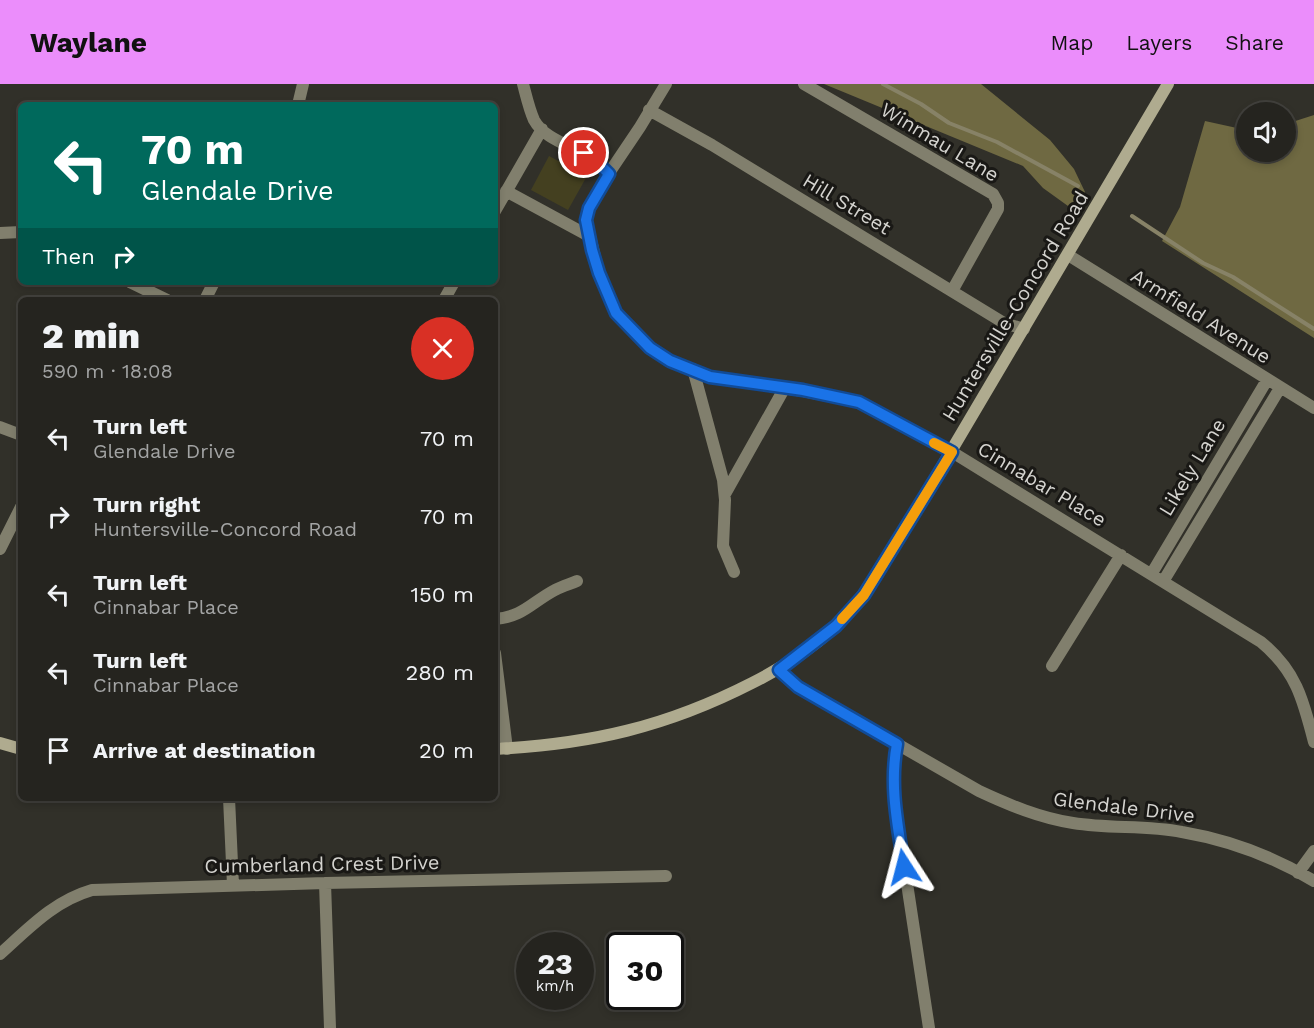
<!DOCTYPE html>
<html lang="en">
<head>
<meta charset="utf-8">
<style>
	body { margin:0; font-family:"Work Sans",sans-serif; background:#2d2c28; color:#f1f3f6; height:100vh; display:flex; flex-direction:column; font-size:22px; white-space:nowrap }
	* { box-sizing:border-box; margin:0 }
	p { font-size:20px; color:#a3a4a4 }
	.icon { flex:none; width:33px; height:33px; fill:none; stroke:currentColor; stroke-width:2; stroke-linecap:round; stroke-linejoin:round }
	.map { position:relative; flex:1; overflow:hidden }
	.drawer { position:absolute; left:18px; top:213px; width:480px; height:504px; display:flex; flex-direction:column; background:#25241f; border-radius:9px; box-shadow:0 3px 9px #0003,0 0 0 2px #42413d }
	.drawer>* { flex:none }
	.guide { position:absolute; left:18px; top:18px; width:480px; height:183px; border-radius:9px; box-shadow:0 3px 9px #0003,0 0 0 2px #42413d; background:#00695c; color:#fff; overflow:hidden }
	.controls { position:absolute; left:1236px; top:18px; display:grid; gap:12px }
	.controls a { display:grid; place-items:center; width:60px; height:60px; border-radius:50%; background:#25241f; box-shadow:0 3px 9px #0003,0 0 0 2px #42413d; font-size:30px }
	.speed { position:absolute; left:516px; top:848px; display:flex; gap:12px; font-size:30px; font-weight:700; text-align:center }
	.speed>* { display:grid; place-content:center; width:78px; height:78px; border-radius:50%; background:#25241f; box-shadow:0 3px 9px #0003,0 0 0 2px #42413d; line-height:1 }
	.speed small { font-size:15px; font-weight:400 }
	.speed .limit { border:3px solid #111; border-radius:9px; background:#fff; color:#111 }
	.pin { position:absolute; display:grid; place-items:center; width:51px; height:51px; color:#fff; margin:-26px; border:3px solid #fff; border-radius:50%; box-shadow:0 2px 6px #0007 }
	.me { position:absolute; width:66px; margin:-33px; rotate:351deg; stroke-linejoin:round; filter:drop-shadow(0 0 4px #0008) }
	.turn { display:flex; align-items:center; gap:21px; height:126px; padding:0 24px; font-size:27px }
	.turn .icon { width:78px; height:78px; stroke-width:2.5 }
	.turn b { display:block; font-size:42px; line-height:51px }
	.then { display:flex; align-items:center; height:57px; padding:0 24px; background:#0003; gap:12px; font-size:22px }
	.round { display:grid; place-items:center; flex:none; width:63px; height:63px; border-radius:32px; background:#2d2c28 }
	.overview { display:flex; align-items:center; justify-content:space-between; height:102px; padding:0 24px }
	h1 { font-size:36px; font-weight:800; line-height:45px }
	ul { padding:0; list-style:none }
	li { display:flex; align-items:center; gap:18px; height:78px; padding:0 24px }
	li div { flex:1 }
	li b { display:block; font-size:22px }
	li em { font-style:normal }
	header { display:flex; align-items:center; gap:36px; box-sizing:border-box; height:84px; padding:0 30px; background:#eb8dfb; color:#111 }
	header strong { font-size:28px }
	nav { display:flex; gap:33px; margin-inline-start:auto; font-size:21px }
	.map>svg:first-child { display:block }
	.green { fill:#444020 }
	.forest { fill:#6f6942 }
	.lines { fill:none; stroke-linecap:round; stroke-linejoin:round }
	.stream { stroke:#878267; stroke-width:4 }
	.minor { stroke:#817f6d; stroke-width:12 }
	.secondary { stroke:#afab8f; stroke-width:12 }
	.route-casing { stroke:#114b97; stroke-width:15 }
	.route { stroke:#1a73e8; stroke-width:10 }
	.slow { stroke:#f59e0b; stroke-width:10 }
	.labels { text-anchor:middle; stroke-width:6; stroke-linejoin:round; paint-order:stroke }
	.street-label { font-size:20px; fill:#d4d3cf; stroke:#191815 }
</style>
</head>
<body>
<header>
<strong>Waylane</strong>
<nav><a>Map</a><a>Layers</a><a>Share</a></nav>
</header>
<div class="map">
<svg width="1314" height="944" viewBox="0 0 1314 944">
	<rect width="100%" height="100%" fill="#313029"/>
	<path class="green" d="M 549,72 L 587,92 L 568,126 L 531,106 Z"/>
	<path class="forest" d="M 824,0 L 981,0 L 1050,56 L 1074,85 L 1085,108 C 1081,116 1077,120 1068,122 L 1043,104 L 1023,82 Z
		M 1314,31 L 1314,254 L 1162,157 L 1180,123 L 1205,37 L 1246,46 L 1246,68 L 1286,68 L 1286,40 Z"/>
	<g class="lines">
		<path class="stream" d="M 883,0 L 921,20 L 949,39 L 997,58 L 1078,102
			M 1132,132 L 1203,179 L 1233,193 L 1314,245"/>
		<path class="minor" d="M 523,0 C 526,11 529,25 534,36 C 548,62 592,64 609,90
			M 666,0 L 640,43 L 603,98 L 589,124 L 586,136 L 599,189 L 616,229 L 650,264 L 670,277 L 710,293 L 803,307 L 859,318 L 952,368 L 1261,558 C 1296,587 1303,615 1314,658
			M 804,0 L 993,110 L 998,119 L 998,125 L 952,207
			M 298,21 L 303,0
			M 649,26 L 712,61 L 1004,239 L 1024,245
			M 506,107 L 589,152
			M 495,127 L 542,45
			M 0,149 L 21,148
			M 1068,171 L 1314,324
			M 130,198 L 167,216
			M 205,216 L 214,198
			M 444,216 L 454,198
			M 693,285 L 723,396 L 725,416 L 723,462 L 734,488
			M 0,343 L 21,351
			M 725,410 L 784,305
			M 0,465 L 21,423
			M 1152,489 L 1267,296
			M 1164,496 L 1280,304
			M 495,535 C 523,533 532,518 555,506 C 562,502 570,500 577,497
			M 495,569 L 507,665
			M 1052,582 L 1121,471
			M 779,586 L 798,603 L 979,707 C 1009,721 1040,734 1073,739 C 1110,745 1146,741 1182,748 C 1229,756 1274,773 1314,797
			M 897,660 L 893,692 L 894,714 L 929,944
			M 229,714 L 233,801
			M 1298,789 L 1314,767
			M 325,799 L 330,944
			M 0,870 C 29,844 54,817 92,806 L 325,799 L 666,792"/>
		<path class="secondary" d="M 0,659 L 21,665
			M 495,665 C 591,660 666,643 752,599 C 782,584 810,566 835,543 C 858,521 875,494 892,467 L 1168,0"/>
	</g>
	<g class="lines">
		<g class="route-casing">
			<path id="route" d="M 584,69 L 598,79 L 609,90 L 589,124 L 586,136 L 592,166 L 599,189 L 616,229 L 650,264 L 670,277 L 710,293 L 803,306 L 859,318 L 952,368 L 864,511 L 836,542 L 779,586 L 798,603 L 897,660 C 889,702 898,742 904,783"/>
		</g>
		<use href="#route" class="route"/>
		<path class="slow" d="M 842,535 L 864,511 L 952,368 L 934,359"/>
	</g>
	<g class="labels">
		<g class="street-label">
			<text transform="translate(940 58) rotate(31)" y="7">Winmau Lane</text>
			<text transform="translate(847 120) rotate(31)" y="7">Hill Street</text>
			<text transform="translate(1015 222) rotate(-59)" y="7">Huntersville-Concord Road</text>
			<text transform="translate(1201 232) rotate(32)" y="7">Armfield Avenue</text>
			<text transform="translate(1192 383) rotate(-59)" y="7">Likely Lane</text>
			<text transform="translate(1042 400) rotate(31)" y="7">Cinnabar Place</text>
			<text transform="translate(1124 723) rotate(7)" y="7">Glendale Drive</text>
			<text transform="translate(322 780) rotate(-1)" y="7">Cumberland Crest Drive</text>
		</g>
	</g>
</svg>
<div class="controls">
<a><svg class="icon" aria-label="sound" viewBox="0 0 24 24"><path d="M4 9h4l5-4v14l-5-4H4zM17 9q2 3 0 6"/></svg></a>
</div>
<div class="speed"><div>23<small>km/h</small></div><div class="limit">30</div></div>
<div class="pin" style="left:584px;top:69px;background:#d93025"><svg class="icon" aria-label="arrive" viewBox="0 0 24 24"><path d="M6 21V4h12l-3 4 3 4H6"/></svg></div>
<svg class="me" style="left:904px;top:783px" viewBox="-20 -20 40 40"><path d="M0-17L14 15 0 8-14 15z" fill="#1a73e8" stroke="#fff" stroke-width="4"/></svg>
<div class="guide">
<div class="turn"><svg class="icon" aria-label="left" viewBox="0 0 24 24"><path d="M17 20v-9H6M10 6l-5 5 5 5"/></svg><div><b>70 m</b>Glendale Drive</div></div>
<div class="then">Then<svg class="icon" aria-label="right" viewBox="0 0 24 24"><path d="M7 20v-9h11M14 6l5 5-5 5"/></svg></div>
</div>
<section class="drawer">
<div class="overview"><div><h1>2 min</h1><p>590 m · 18:08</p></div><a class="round" style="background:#d93025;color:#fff"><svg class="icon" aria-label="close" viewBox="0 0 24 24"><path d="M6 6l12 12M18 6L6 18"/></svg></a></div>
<ul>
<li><svg class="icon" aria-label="left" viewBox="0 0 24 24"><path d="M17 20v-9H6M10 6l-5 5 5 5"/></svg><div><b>Turn left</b><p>Glendale Drive</p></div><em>70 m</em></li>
<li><svg class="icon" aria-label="right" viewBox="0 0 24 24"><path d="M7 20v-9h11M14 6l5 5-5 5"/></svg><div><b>Turn right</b><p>Huntersville-Concord Road</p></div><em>70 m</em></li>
<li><svg class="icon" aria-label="left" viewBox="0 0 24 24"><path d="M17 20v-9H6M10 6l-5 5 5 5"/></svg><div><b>Turn left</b><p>Cinnabar Place</p></div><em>150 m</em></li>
<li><svg class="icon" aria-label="left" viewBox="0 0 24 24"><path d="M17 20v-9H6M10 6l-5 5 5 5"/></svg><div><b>Turn left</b><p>Cinnabar Place</p></div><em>280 m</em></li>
<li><svg class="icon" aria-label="arrive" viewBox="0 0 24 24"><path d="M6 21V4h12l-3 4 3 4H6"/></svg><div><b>Arrive at destination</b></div><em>20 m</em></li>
</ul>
</section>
</div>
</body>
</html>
